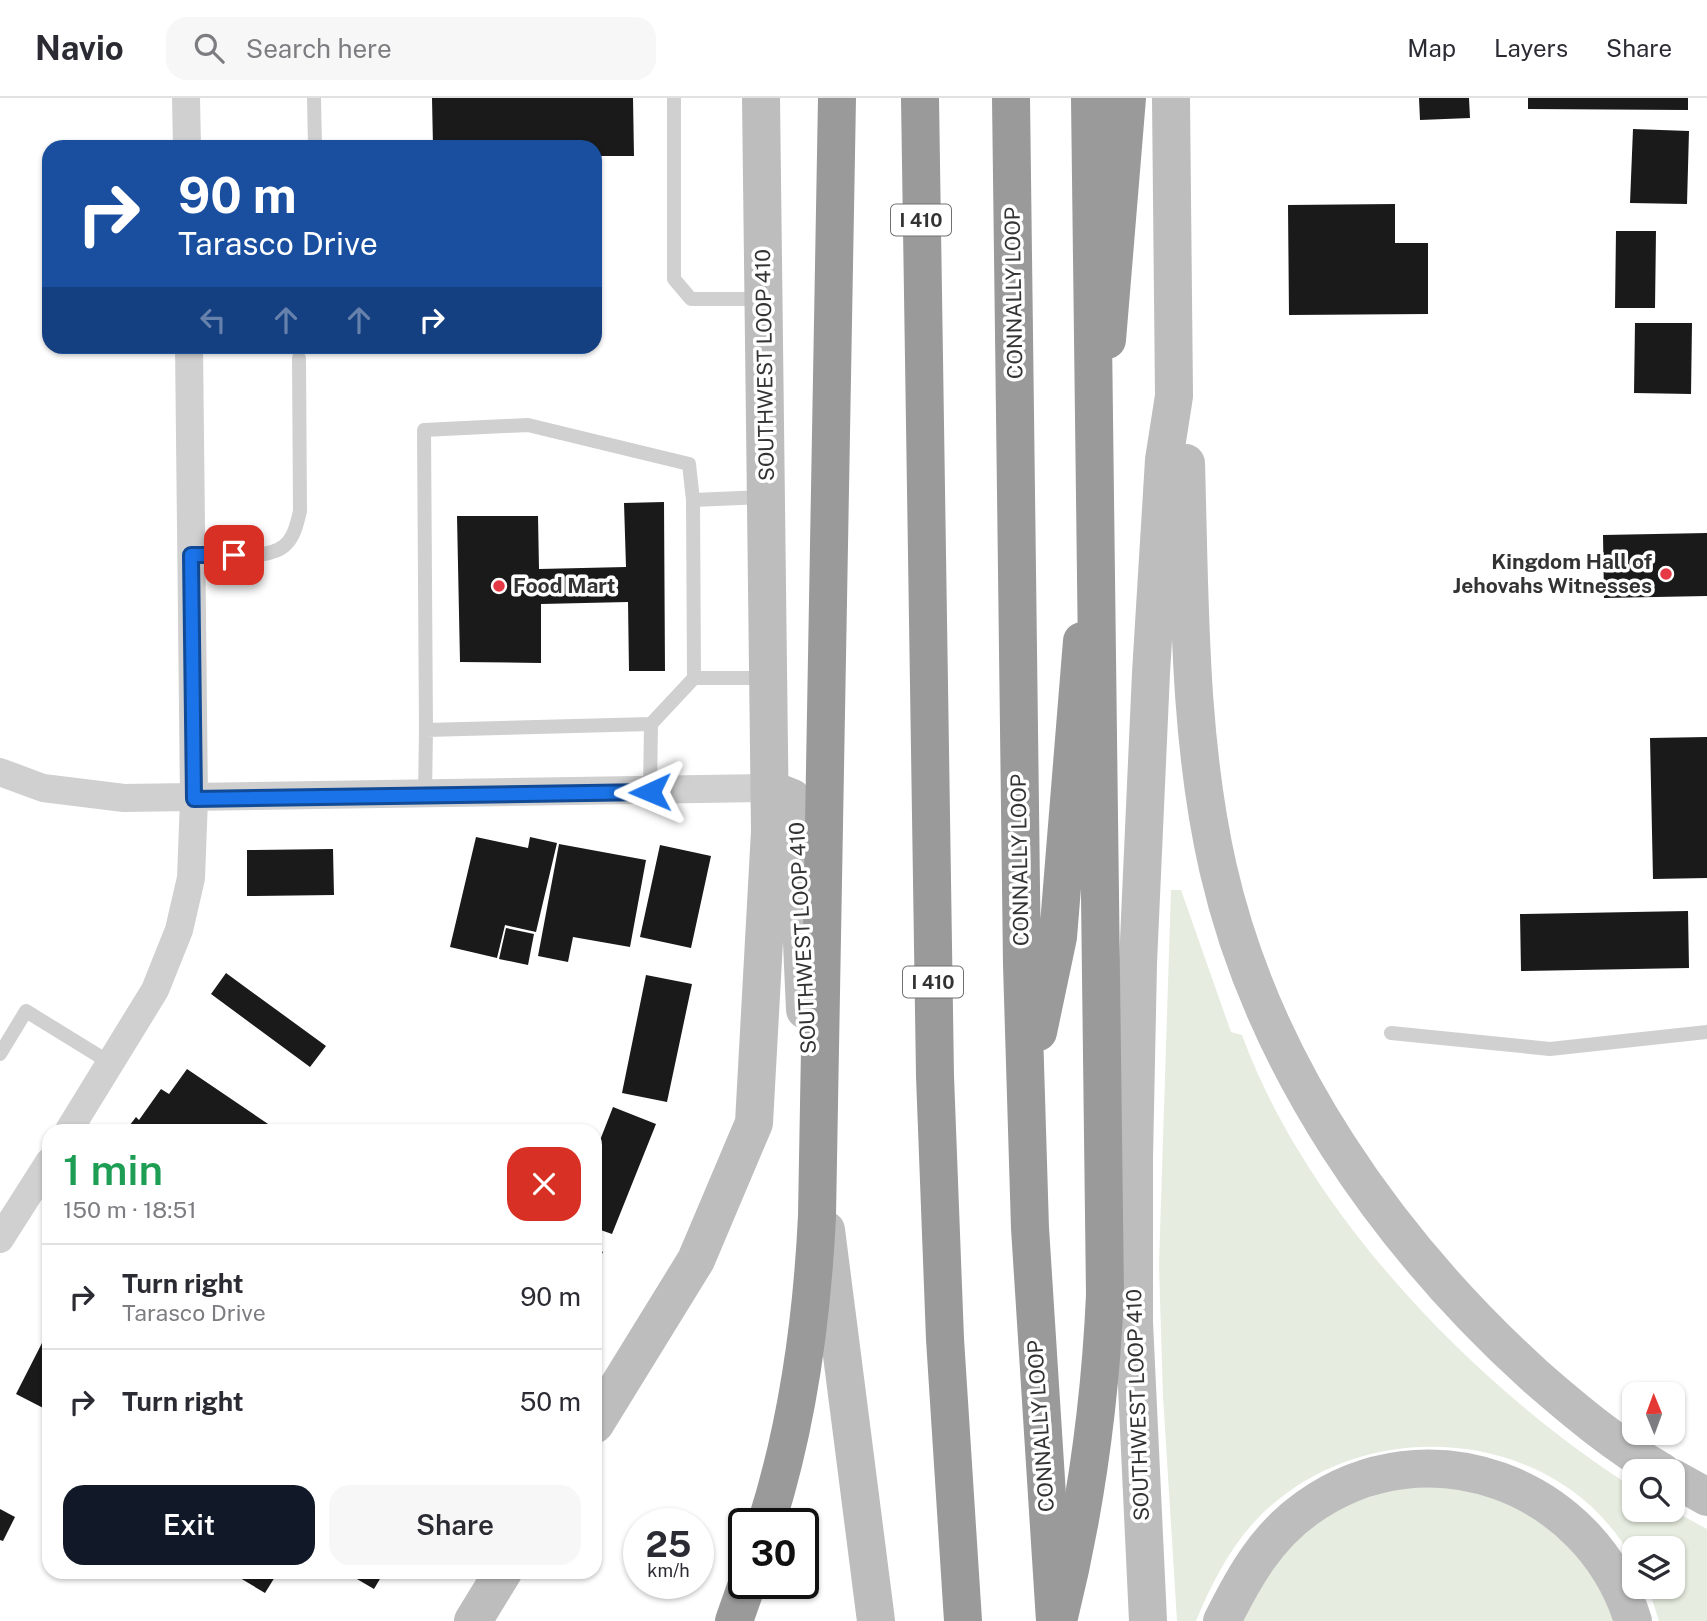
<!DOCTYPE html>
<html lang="en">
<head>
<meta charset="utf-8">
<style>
	body { margin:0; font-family:"Public Sans",sans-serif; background:#f7f7f7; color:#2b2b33; height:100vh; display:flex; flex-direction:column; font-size:26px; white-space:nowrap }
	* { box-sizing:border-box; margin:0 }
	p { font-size:23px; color:#7c7c81 }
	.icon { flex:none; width:38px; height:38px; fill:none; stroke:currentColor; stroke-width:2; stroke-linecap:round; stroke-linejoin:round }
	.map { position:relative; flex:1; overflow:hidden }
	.sheet { position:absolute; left:42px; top:1026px; width:560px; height:455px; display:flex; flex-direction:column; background:#fff; border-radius:21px; box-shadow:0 2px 5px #0004 }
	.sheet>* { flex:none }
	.banner { position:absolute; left:42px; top:42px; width:560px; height:214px; border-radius:21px; box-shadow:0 2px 5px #0004; background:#1a4fa0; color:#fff; overflow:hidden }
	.needle { width:46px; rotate:359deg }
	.controls { position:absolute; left:1622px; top:1284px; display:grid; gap:14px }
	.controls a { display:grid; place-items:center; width:63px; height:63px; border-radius:14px; background:#fff; box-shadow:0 2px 5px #0004; font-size:35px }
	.speed { position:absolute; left:623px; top:1410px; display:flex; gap:14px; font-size:35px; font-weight:700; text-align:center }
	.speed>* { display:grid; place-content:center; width:91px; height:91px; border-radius:50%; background:#fff; box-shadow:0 2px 5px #0004; line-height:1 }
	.speed small { font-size:18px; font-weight:400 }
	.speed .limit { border:4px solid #111; border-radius:10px; background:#fff; color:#111 }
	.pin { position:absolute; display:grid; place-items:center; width:60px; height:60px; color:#fff; margin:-30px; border-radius:14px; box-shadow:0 4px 10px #0006 }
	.me { position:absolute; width:77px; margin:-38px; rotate:269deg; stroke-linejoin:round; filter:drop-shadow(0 0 5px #0008) }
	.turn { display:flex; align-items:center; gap:24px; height:147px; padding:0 21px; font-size:32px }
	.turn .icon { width:91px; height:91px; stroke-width:2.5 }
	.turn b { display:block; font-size:49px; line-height:60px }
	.lanes { display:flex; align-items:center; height:66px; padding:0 21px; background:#0003; justify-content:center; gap:35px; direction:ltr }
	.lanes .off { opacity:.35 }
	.round { display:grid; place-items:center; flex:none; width:74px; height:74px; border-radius:21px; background:#f7f7f7 }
	.summary { display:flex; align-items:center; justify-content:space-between; height:119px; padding:0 21px }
	h1 { font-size:42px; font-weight:600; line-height:52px; color:#1e9e55 }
	.action { display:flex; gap:14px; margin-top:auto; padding:14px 21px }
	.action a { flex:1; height:80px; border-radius:21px; background:#111827; color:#fff; font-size:28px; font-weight:600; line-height:80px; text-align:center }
	.action a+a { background:#f7f7f7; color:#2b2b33 }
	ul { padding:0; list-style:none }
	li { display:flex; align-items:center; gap:21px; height:105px; padding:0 21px; border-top:2px solid #e1e1e2 }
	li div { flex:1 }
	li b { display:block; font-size:26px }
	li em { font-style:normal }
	header { display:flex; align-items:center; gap:42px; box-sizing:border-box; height:98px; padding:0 35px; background:#fff; border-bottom:2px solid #e1e1e2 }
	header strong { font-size:33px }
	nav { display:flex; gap:38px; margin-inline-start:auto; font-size:24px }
	.search { width:490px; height:63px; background:#f7f7f7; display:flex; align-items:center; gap:18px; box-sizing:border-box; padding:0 24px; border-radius:21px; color:#7c7c81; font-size:26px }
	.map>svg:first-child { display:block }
	.green { fill:#e6ecdf }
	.building { fill:#1a1a1a }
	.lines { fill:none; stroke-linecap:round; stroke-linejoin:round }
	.lane { stroke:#d0d0d0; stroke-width:14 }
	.street { stroke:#d0d0d0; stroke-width:28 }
	.secondary { stroke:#bdbdbd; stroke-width:38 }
	.highway { stroke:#9a9a9a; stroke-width:38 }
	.highway-bridge { stroke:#9a9a9a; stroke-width:38 }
	.route-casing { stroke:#114b97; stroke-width:18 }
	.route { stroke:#1a73e8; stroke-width:12 }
	.poi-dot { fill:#e63946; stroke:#fff; stroke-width:2.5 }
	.labels { text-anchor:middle; stroke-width:7; stroke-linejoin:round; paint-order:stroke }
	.shield { fill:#fff; stroke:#707070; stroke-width:2 }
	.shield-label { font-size:19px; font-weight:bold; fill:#333 }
	.street-label { font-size:21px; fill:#333; stroke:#fff }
	.poi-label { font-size:21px; font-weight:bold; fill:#333; stroke:#fff; text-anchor:end }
</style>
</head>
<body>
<header>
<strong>Navio</strong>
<div class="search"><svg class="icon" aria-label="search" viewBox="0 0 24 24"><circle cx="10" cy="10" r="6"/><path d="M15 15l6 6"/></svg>Search here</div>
<nav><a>Map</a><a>Layers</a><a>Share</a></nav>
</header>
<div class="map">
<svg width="1707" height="1523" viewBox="0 0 1707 1523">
	<rect width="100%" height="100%" fill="#fff"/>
	<path class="green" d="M 1171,792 L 1181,792 L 1231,934 L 1242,937 C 1307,1115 1476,1290 1634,1390 L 1634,1412 L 1672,1412 L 1707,1431 L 1707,1523 L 1659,1523 L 1648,1489 L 1673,1489 L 1673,1451 L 1634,1451 L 1634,1464 C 1566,1336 1387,1314 1279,1401 C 1239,1432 1215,1477 1196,1523 L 1177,1523 L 1163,1298 L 1159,1167 Z
		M 1401,1389 L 1460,1389 L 1525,1411 L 1583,1460 L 1617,1523 L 1241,1523 L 1287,1448 L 1340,1409 Z"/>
	<path class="building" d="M 432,0 L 633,0 L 634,58 L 595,58 L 595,49 L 433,49 Z
		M 1419,0 L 1469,0 L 1470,20 L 1420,22 Z
		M 1528,0 L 1688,0 L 1688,12 L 1528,11 Z
		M 1633,31 L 1689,33 L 1687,106 L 1630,105 Z
		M 1395,106 L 1395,145 L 1428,145 L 1428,216 L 1289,217 L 1288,107 Z
		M 1616,133 L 1656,133 L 1655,210 L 1615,210 Z
		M 1635,225 L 1692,225 L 1691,296 L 1634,295 Z
		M 664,404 L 665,573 L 629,573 L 628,504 L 541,506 L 541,565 L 460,564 L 457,418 L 538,418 L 539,471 L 626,469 L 624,405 Z
		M 1707,435 L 1707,498 L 1604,500 L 1603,437 Z
		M 1707,639 L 1707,780 L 1653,781 L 1650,640 Z
		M 476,739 L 528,750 L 530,739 L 557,745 L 536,834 L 505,827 L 497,860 L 450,849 Z
		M 559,746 L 646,762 L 630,849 L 573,839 L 568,864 L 538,858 Z
		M 660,747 L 711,758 L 691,850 L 640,839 Z
		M 333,751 L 334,797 L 247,798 L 247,752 Z
		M 1688,813 L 1689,870 L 1521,873 L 1520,816 Z
		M 506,830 L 534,836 L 528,867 L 499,861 Z
		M 226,875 L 326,948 L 310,969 L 211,896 Z
		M 646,877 L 692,886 L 667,1004 L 622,995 Z
		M 187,971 L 277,1032 L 126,1032 L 136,1019 L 139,1022 L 161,991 L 169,996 Z
		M 613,1009 L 656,1026 L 612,1136 L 595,1130 L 595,1055 Z
		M 595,1149 L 603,1154 L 595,1167 Z
		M 42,1245 L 49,1249 L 49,1313 L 16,1296 Z
		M 0,1411 L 15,1419 L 3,1443 L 0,1442 Z
		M 230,1474 L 278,1474 L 265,1495 Z
		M 345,1474 L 384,1474 L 374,1491 Z"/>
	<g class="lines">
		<path class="lane" d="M 314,0 L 315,49
			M 674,0 L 674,181 L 691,201 L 762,201
			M 191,457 C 214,457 266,463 284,448 C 294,440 297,426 300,413 L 299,260
			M 694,580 L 766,580
			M 426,632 L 424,332 L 528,327 L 689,366 L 693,402
			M 650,694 L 651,626 L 694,580 L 693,402 L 765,399
			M 425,698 L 426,632 L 651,626
			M 1391,935 L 1550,951 L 1707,934
			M 0,956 L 26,913 L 112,966"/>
		<path class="street" d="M 186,0 L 187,49
			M 0,674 L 43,690 L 124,700 L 771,690
			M 69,1032 L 155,892 L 179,832 L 191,780 L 194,701 L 189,248
			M 0,1141 L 49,1064"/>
		<path class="secondary" d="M 1186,365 C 1190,499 1188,638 1218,770 C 1263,967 1387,1144 1535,1278 C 1575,1313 1616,1347 1662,1374
			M 782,696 L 792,700 L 796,710 L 805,912
			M 826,1132 L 876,1523
			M 595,1326 L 696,1162 L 754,1025 L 770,733 L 761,0
			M 1673,1380 L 1707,1399
			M 473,1523 L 503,1474
			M 1148,1523 L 1134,1224 L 1134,1060 L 1138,865 L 1151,575 L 1164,362 L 1174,298 L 1171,0
			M 1222,1523 C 1244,1479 1266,1439 1307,1410 C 1427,1324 1591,1386 1633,1523"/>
		<path class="highway" d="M 920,0 L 935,978 L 945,1241 L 963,1523
			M 1011,0 L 1022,867 L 1030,1130 L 1055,1523
			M 1107,242 L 1127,0
			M 1038,934 L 1058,839 L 1082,543
			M 734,1523 L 747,1486"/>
		<path class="highway-bridge" d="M 766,1426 C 798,1326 812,1223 817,1118 L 837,0
			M 1058,1523 C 1085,1416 1100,1307 1105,1197 L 1090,0"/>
	</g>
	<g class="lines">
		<g class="route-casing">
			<path id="route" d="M 234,457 L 191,457 L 194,701 L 650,694"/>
		</g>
		<use href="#route" class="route"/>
	</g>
	<g class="poi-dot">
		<circle cx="1666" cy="476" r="7"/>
		<circle cx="499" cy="488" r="7"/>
	</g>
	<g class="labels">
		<g class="shield">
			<rect x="891" y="106.5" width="60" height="31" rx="5"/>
			<rect x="903" y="868.5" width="60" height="31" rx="5"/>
		</g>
		<g class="shield-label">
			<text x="921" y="129">I 410</text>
			<text x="933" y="891">I 410</text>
		</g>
		<g class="street-label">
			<text transform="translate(1014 195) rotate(-91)" y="7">CONNALLY LOOP</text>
			<text transform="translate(765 267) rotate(-91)" y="7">SOUTHWEST LOOP 410</text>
			<text transform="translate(1020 762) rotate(-91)" y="7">CONNALLY LOOP</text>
			<text transform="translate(803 840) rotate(-93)" y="7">SOUTHWEST LOOP 410</text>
			<text transform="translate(1138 1307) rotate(-92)" y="7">SOUTHWEST LOOP 410</text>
			<text transform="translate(1041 1328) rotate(-94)" y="7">CONNALLY LOOP</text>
		</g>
		<g class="poi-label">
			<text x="1652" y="471">Kingdom Hall of<tspan x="1652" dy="24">Jehovahs Witnesses</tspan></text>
			<text x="513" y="495" text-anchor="start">Food Mart</text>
		</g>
	</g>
</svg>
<div class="controls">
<a><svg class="needle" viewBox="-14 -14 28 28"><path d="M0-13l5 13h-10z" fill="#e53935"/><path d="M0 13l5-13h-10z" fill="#7c7c81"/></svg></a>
<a><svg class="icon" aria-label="search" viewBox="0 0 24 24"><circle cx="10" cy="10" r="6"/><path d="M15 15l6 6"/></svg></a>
<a><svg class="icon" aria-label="layers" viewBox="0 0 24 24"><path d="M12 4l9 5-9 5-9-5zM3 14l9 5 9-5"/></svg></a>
</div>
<div class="speed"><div>25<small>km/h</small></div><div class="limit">30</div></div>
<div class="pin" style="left:234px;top:457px;background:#d93025"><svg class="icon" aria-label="arrive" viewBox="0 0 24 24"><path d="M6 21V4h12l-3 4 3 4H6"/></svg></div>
<svg class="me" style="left:650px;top:694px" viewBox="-20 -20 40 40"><path d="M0-17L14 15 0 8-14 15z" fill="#1a73e8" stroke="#fff" stroke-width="4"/></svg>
<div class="banner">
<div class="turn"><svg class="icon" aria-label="right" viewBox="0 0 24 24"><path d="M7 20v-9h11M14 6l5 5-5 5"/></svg><div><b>90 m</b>Tarasco Drive</div></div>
<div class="lanes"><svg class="icon off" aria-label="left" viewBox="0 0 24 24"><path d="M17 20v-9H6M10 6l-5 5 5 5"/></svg><svg class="icon off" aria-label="ahead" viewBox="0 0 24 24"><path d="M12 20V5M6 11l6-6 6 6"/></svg><svg class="icon off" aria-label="ahead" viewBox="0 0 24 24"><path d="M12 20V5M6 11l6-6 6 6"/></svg><svg class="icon" aria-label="right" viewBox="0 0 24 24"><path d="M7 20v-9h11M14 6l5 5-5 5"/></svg></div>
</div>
<section class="sheet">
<div class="summary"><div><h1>1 min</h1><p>150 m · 18:51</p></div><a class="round" style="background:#d93025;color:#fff"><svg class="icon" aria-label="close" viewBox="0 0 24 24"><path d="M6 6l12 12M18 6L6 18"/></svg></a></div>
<ul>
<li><svg class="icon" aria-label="right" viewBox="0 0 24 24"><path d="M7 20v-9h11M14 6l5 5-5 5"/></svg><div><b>Turn right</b><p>Tarasco Drive</p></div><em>90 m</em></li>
<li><svg class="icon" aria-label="right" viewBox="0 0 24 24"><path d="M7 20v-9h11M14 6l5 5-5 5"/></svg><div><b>Turn right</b></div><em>50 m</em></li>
</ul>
<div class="action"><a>Exit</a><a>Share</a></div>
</section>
</div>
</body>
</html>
